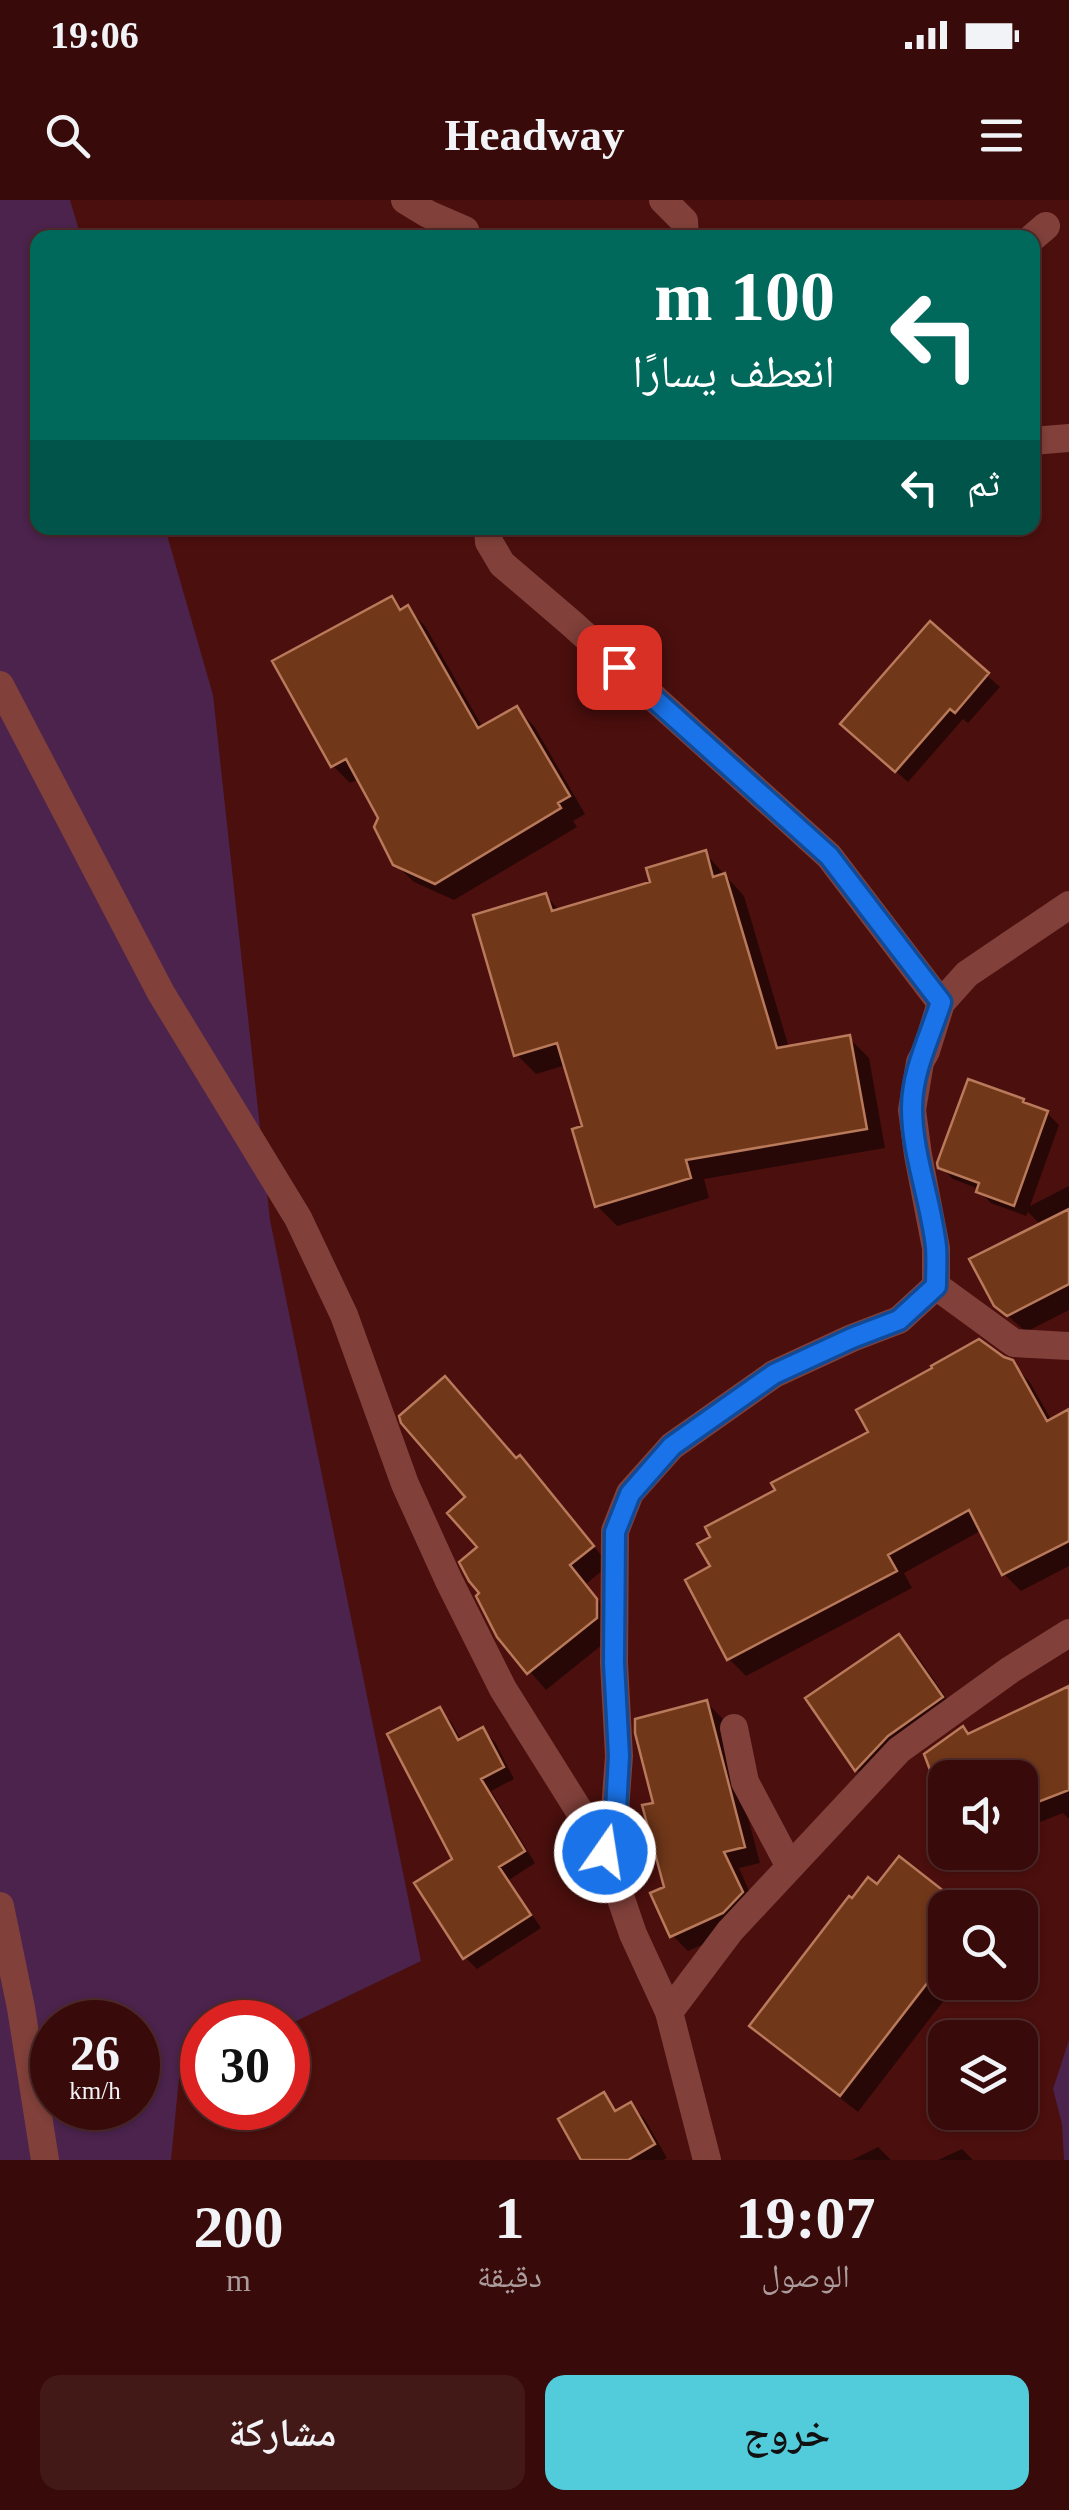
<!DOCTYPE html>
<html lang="ar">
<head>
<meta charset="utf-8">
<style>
	body { margin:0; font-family:"Times New Roman","Noto Naskh Arabic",serif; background:#431918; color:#f1f3f6; direction:rtl; height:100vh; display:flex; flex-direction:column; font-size:38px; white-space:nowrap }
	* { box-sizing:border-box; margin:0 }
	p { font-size:32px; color:#ab9b9c }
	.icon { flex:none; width:55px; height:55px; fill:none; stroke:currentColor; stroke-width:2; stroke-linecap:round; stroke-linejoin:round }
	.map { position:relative; height:1960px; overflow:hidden; direction:ltr }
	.drawer { display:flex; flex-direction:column; background:#380b0a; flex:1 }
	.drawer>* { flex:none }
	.guide { position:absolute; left:30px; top:30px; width:1010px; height:305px; border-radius:20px; box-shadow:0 2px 8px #0004,0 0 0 2px #522b2b; direction:rtl; background:#00695c; color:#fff; overflow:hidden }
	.fabs { position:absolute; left:928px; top:1560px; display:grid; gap:20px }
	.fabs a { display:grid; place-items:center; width:110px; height:110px; border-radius:20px; background:#380b0a; box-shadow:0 2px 8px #0004,0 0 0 2px #522b2b; font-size:50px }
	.speed { position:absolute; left:30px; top:1800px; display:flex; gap:20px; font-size:50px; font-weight:700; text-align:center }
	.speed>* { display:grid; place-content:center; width:130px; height:130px; border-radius:50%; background:#380b0a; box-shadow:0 2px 8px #0004,0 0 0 2px #522b2b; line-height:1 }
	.speed small { font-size:25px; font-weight:400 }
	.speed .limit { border:15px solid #d22; background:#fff; color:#111 }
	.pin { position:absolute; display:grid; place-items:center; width:85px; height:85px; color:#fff; margin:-42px; border-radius:20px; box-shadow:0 5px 15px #0006 }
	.me { position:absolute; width:110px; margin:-55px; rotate:13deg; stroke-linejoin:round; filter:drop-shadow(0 0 8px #0008) }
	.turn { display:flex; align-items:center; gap:35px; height:210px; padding:0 40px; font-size:45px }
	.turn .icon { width:130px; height:130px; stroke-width:2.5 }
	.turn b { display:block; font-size:70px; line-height:85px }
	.then { display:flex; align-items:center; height:95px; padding:0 40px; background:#0003; gap:20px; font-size:38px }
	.eta { display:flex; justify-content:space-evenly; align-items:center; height:170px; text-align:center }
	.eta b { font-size:60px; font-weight:600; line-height:70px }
	.button { display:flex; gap:20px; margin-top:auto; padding:20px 40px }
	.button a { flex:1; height:115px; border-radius:20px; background:#52cbda; color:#111; font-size:40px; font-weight:600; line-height:115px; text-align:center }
	.button a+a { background:#431918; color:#f1f3f6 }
	.status { display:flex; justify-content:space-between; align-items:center; height:70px; padding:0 50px; background:#380b0a; direction:ltr }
	.status svg { height:28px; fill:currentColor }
	header { display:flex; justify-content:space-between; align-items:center; height:130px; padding:0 40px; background:#380b0a; font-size:45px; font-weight:600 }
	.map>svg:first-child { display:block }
	.green { fill:#4b234c; fill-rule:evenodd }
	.shadow { fill:#0007 }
	.building { fill:#703719; stroke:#b9795b; stroke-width:2.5 }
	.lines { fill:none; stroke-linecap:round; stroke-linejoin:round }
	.minor { stroke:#81403a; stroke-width:28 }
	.route-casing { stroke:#114b97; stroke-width:25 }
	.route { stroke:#1a73e8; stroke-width:18 }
</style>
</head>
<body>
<div class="status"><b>19:06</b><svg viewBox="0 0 49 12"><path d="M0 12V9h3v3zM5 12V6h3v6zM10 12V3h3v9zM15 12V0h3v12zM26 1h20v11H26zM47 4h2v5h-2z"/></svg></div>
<header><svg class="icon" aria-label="menu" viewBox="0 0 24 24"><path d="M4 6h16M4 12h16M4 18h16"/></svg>Headway<svg class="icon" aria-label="search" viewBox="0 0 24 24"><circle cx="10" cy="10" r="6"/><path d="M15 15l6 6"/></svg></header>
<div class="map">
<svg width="1069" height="1960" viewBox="0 0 1069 1960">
	<rect width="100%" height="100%" fill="#4b0f0d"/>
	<path class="green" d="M 0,0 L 70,0 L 81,37 L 38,38 L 38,328 L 165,328 L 213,495 L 270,1020 L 421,1761 L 288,1825 L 288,1822 L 202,1822 L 202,1866 L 179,1878 L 171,1960 L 0,1960 ZM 52,1822 L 138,1822 L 138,1908 L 52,1908 Z
		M 1069,1840 L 1069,1960 L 1064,1960 L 1062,1924 L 1053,1889 Z"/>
	<path class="shadow" d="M 392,399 L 404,410 L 407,408 L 425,426 L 483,528 L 517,509 L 534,526 L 585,614 L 573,621 L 577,627 L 454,700 L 414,682 L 395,664 L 381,617 L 359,579 L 350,583 L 333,566 L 276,462 Z
		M 930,425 L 1000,487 L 968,523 L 963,519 L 908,582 L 856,536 Z
		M 705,653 L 744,696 L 789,848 L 849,838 L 869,858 L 885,948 L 704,979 L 709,998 L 617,1026 L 597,1006 L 585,928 L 566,865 L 536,874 L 516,854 L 546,696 L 560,711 L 653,684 Z
		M 1023,901 L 1027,906 L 1047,913 L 1059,925 L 1030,1006 L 1069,986 L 1069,1110 L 1026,1132 L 996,1105 L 1042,1026 L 1028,1012 L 1026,1016 L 991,1003 L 979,991 L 979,989 L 953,979 L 941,967 Z
		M 1011,1163 L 1029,1181 L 1052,1221 L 1069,1222 L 1069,1366 L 1021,1391 L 1004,1374 L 982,1330 L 904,1373 L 912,1388 L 746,1476 L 729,1459 L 713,1367 Z
		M 520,1258 L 537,1276 L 609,1365 L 586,1384 L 614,1419 L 613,1436 L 546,1490 L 499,1436 L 482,1394 L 480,1348 Z
		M 899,1437 L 916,1454 L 958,1515 L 874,1587 L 857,1570 L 808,1499 Z
		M 1069,1488 L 1069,1619 L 1063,1613 L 1020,1630 L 1020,1578 L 945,1578 L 945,1601 L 927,1555 Z
		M 706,1502 L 722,1518 L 760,1663 L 739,1668 L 757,1709 L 739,1729 L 688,1751 L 672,1735 L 656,1604 Z
		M 439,1510 L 451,1522 L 462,1541 L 483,1530 L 495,1542 L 514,1579 L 491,1591 L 535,1663 L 509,1680 L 541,1728 L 477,1769 L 465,1757 Z
		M 877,1688 L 937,1688 L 954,1706 L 945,1708 L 945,1782 L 958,1782 L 858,1912 L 770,1843 L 753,1826 L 853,1701 Z
		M 604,1895 L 619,1912 L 631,1905 L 644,1918 L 667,1958 L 663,1960 L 584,1960 Z
		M 878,1947 L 891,1960 L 852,1960 Z
		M 962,1949 L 973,1960 L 938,1960 Z"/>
	<path class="building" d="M 392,396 L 400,410 L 408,405 L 478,528 L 517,506 L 570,596 L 558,603 L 561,608 L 435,684 L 393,665 L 374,627 L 378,618 L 346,559 L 331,567 L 272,461 Z
		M 930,421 L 989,473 L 955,513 L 950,509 L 895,572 L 840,524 Z
		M 706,650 L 713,677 L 725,673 L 777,848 L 850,835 L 867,929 L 686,960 L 691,978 L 595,1007 L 572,929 L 582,926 L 557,843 L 514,856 L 473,715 L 546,693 L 552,711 L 650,682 L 646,668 Z
		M 968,879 L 1024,899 L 1023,902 L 1048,911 L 1014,1006 L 976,992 L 979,983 L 938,968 L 937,963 Z
		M 1069,1009 L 1069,1084 L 1007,1116 L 994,1106 L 969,1059 Z
		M 979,1139 L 1004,1157 L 1013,1160 L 1047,1221 L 1069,1209 L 1069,1341 L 1002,1375 L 969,1310 L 888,1355 L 897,1371 L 727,1460 L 685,1380 L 710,1366 L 697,1344 L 710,1337 L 705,1327 L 775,1290 L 771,1283 L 868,1232 L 856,1210 L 932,1168 L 931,1166 Z
		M 445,1176 L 516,1258 L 520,1255 L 594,1346 L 570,1365 L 597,1399 L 597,1418 L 527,1474 L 497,1437 L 476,1396 L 479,1393 L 469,1381 L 459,1362 L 477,1347 L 447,1313 L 465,1297 L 401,1223 L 399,1216 Z
		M 899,1434 L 943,1497 L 888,1536 L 855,1571 L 805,1498 Z
		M 1069,1486 L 1069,1590 L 1020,1609 L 1020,1578 L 933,1578 L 924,1554 L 963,1526 L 968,1534 Z
		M 707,1500 L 745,1647 L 724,1652 L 743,1692 L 723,1713 L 670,1737 L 650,1693 L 664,1687 L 642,1605 L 653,1603 L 635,1533 L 635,1519 Z
		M 440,1507 L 458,1540 L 483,1527 L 504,1567 L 481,1579 L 525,1651 L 499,1667 L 531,1715 L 463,1759 L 414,1683 L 452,1659 L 387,1534 Z
		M 899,1656 L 945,1692 L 945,1760 L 840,1896 L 749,1826 L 849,1696 L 852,1698 L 868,1677 L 877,1684 Z
		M 604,1892 L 615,1911 L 631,1902 L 655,1944 L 628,1960 L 581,1960 L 558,1919 Z"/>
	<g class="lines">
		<path class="minor" d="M 405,0 L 428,14 L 465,30 L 468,38
			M 663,0 L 684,21 L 685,38
			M 1032,38 L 1046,26
			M 1032,241 L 1069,238
			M 488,328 L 489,342 L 502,364 L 571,423 L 829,656 L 941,803
			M 0,485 L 161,793 L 298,1018 L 344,1115 L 405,1284 L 449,1381 L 503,1489 L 605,1652 L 633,1734 L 669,1812 L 707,1960
			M 936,1086 L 1014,1143 L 1069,1146
			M 734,1528 L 745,1582 L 789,1665
			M 605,1652 L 615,1610 L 619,1556 L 614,1463 L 615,1331 L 630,1293 L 672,1246 L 774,1174 L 852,1138 L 899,1120 L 936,1086 L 936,1048 L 918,955 L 912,910 L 920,862 L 926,851 L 941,803 L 967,774 L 1069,705
			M 0,1706 L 21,1808 L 45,1960
			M 669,1812 L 730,1731 L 899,1550 L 1010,1470 L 1069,1433"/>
	</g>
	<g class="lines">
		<g class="route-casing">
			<path id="route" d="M 605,1652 L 616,1610 L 619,1556 L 614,1463 L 615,1332 L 630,1294 L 672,1246 L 774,1174 L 852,1138 L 899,1120 L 936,1086 C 936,1073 937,1059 936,1047 C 931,1000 912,955 912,908 C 912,871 930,837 941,802 L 829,656 L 619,467"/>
		</g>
		<use href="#route" class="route"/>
	</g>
</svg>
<div class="fabs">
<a><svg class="icon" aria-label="sound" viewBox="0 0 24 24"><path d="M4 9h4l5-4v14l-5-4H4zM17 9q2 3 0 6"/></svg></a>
<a><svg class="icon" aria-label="search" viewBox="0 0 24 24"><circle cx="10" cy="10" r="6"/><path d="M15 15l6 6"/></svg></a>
<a><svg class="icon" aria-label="layers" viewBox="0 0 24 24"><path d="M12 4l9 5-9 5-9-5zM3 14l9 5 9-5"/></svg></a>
</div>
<div class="speed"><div>26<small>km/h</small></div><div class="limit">30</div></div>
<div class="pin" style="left:619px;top:467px;background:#d93025"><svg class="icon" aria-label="arrive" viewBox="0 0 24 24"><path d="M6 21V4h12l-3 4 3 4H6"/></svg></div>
<svg class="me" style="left:605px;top:1652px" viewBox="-20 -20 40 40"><circle r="17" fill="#1a73e8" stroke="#fff" stroke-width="3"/><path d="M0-11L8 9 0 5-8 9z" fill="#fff"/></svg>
<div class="guide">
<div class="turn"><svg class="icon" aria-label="left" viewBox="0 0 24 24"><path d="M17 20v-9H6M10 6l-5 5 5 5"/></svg><div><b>100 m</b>انعطف يسارًا</div></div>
<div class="then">ثم<svg class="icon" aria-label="left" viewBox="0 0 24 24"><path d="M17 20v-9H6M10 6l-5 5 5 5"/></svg></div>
</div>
</div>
<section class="drawer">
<div class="eta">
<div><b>19:07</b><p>الوصول</p></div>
<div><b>1</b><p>دقيقة</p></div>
<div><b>200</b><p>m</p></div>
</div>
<div class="button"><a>خروج</a><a>مشاركة</a></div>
</section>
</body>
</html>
